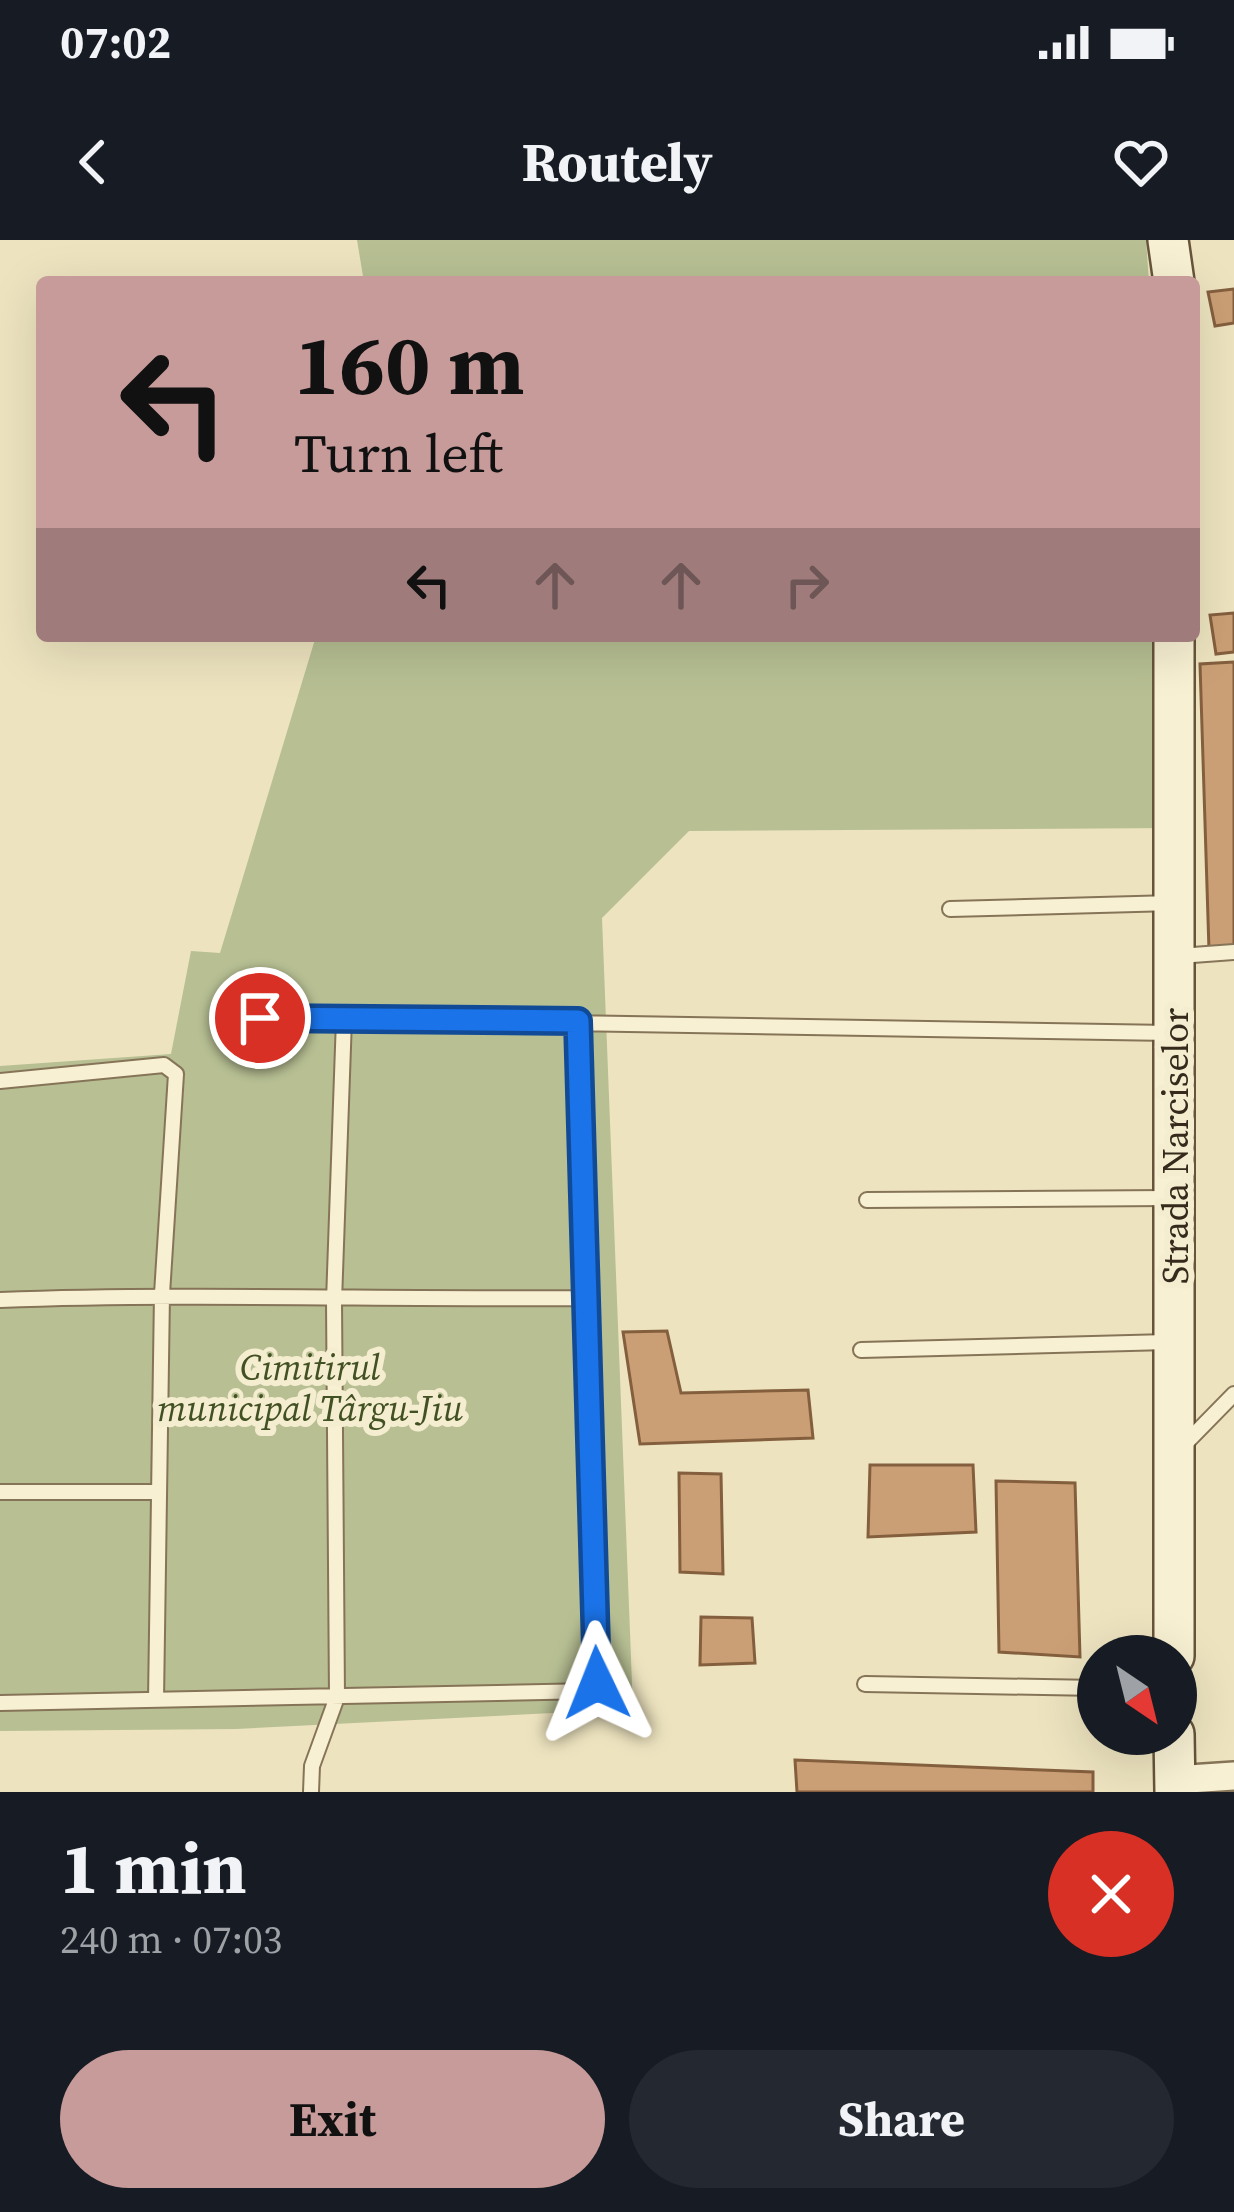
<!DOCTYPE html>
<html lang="en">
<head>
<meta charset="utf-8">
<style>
	body { margin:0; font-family:"Source Serif 4",serif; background:#242831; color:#f1f3f6; height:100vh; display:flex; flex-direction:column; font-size:45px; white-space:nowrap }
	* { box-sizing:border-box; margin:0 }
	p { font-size:39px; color:#9ea1a6 }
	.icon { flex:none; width:66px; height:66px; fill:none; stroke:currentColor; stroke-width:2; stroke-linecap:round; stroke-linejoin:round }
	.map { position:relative; height:1552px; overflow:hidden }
	.panel { display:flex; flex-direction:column; background:#171b24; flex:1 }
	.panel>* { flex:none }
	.top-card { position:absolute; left:36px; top:36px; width:1164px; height:366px; border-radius:12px; box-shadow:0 12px 48px #0002; background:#c79b9a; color:#111; overflow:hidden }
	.needle { width:78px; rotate:145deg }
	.buttons { position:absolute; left:1077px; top:1395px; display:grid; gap:24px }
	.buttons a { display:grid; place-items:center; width:120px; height:120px; border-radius:50%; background:#171b24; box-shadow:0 12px 48px #0002; font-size:60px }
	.pin { position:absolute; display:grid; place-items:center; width:102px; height:102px; color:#fff; margin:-51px; border:6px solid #fff; border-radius:50%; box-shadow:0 3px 12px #0007 }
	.me { position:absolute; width:132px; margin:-66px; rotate:358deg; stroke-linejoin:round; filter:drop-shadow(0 0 9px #0008) }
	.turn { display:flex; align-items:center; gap:42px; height:252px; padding:0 60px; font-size:54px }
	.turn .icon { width:156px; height:156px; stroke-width:2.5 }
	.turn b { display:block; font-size:84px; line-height:102px }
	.lanes { display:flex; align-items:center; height:114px; padding:0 60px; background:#0003; justify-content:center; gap:60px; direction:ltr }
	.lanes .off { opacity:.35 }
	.round { display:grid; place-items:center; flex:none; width:126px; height:126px; border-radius:63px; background:#242831 }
	.head { display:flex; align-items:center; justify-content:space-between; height:204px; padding:0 60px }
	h1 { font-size:72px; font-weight:700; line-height:90px }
	.primary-button { display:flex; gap:24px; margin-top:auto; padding:24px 60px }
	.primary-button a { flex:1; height:138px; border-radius:72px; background:#c79b9a; color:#111; font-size:48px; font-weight:700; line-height:138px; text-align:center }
	.primary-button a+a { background:#242831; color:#f1f3f6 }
	.status { display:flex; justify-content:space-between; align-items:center; height:84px; padding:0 60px; background:#171b24; direction:ltr }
	.status svg { height:33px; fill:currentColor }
	header { display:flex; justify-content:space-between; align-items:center; height:156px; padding:0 60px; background:#171b24; font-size:54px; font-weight:700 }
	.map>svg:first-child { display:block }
	.cemetery { fill:#b7bf93 }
	.building { fill:#cb9f75; stroke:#845f3e; stroke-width:3 }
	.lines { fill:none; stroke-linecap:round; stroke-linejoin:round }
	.lane-casing { stroke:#867458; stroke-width:18 }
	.street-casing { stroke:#867458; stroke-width:32 }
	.secondary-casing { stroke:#67553b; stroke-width:44 }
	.lane { stroke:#f8f0d2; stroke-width:14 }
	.street { stroke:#f8f0d2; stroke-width:27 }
	.secondary { stroke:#f8f0d2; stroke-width:39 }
	.route-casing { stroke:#114b97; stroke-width:30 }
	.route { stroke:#1a73e8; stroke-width:21 }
	.labels { text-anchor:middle; stroke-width:12; stroke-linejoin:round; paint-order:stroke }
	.street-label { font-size:36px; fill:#352a1c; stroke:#f5edcf }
	.park-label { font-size:36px; font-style:italic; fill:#425123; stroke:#f5edcf }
</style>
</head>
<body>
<div class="status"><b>07:02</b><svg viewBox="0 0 49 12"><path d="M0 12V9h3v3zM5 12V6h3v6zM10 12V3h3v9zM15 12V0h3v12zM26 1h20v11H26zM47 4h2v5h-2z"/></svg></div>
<header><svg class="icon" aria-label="back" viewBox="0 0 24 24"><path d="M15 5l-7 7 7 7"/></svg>Routely<svg class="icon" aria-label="heart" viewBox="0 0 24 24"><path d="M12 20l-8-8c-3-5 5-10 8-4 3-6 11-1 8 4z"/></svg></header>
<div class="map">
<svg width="1234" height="1552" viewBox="0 0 1234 1552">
	<rect width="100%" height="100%" fill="#ede3bf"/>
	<path class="cemetery" d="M 357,0 L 1146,0 L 1149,42 L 364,42 Z
		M 316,396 L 1164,396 L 1174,588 L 689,591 L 602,678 L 633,1469 L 236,1489 L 0,1491 L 0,826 L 171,814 L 191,711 L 220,713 Z"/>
	<path class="building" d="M 1234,49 L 1234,83 L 1215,86 L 1208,52 Z
		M 1234,373 L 1234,412 L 1216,414 L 1210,375 Z
		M 1234,422 L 1234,708 L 1209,710 L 1200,424 Z
		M 667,1091 L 681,1153 L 808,1150 L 813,1198 L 640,1204 L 623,1092 Z
		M 870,1225 L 973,1225 L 976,1292 L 868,1297 Z
		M 679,1233 L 721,1234 L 723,1334 L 680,1332 Z
		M 996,1241 L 1075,1243 L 1080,1417 L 999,1412 Z
		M 701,1377 L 752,1378 L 755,1423 L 700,1425 Z
		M 795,1520 L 1093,1532 L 1093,1552 L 797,1552 Z"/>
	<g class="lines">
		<g class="lane-casing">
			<path id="lane" d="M 950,669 L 1173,663
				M 1179,716 L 1234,712
				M 261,778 L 1170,793
				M 0,841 L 164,825 L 176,834 L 162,1054 L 156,1460
				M 867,960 L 1169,958
				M 0,1060 C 194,1053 388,1060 583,1058
				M 861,1110 L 1168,1102
				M 1183,1206 L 1234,1154
				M 0,1252 L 158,1252
				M 865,1444 L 1098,1448
				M 0,1463 L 592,1451 L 597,1443 L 578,781
				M 311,1552 L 312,1526 L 337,1457 L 334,1061 L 344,779"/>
		</g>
		<g class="street-casing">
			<path id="street" d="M 1174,1540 L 1234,1536"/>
		</g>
		<g class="secondary-casing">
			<path id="secondary" d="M 1168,0 L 1174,42
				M 1174,396 L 1174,1416
				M 1174,1494 L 1175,1552"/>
		</g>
		<use href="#lane" class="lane"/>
		<use href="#street" class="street"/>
		<use href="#secondary" class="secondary"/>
	</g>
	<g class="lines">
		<g class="route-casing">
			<path id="route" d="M 260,778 L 578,781 L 597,1443"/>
		</g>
		<use href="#route" class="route"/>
	</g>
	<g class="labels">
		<g class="street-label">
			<text transform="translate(1175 906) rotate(-90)" y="13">Strada Narciselor</text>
		</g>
		<g class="park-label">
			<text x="310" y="1140">Cimitirul<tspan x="310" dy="41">municipal Târgu-Jiu</tspan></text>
		</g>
	</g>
</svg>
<div class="buttons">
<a><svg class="needle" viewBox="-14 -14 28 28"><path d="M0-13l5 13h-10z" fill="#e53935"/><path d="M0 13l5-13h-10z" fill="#9ea1a6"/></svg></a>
</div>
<div class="pin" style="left:260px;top:778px;background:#d93025"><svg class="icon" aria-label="arrive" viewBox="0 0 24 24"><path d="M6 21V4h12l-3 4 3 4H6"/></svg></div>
<svg class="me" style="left:597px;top:1443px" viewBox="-20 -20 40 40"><path d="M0-17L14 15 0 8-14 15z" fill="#1a73e8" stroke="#fff" stroke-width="4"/></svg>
<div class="top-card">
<div class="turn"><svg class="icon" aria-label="left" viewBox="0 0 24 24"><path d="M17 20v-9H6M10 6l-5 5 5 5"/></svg><div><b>160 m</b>Turn left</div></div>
<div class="lanes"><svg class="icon" aria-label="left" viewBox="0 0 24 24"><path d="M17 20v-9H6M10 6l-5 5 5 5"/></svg><svg class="icon off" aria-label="ahead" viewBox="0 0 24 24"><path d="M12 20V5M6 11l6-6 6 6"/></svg><svg class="icon off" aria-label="ahead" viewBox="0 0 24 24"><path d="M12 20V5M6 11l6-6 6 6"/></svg><svg class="icon off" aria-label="right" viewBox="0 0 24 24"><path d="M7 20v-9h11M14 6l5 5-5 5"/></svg></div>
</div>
</div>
<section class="panel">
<div class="head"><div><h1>1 min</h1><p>240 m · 07:03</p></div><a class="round" style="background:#d93025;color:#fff"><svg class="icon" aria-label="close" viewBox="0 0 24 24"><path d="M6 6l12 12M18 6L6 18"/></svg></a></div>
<div class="primary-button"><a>Exit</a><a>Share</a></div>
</section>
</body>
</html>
